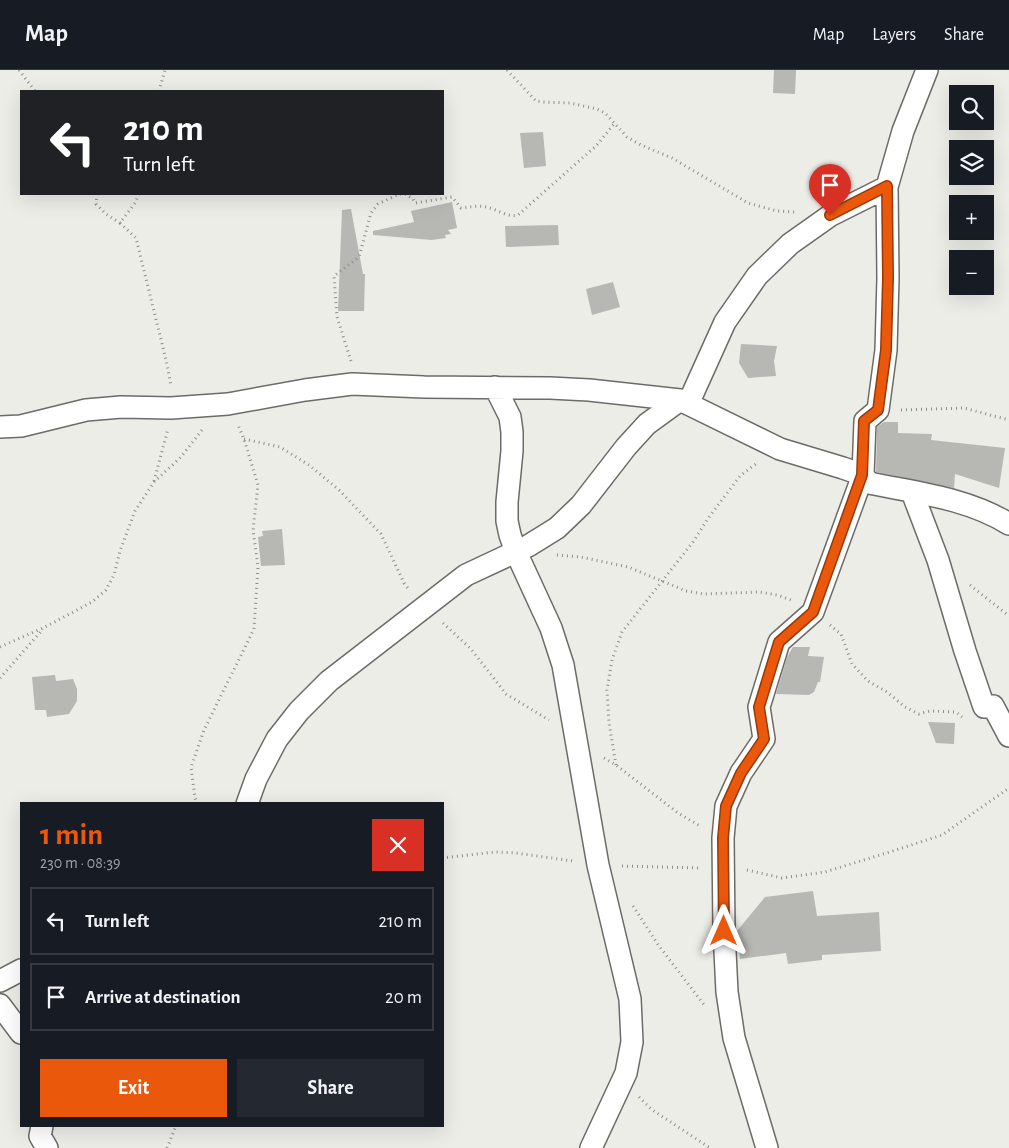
<!DOCTYPE html>
<html lang="en">
<head>
<meta charset="utf-8">
<style>
	body { margin:0; font-family:"Alegreya Sans",sans-serif; background:#242831; color:#f1f3f6; height:100vh; display:flex; flex-direction:column; font-size:19px; white-space:nowrap }
	* { box-sizing:border-box; margin:0 }
	p { font-size:16px; color:#9ea1a6 }
	.icon { flex:none; width:28px; height:28px; fill:none; stroke:currentColor; stroke-width:2; stroke-linecap:round; stroke-linejoin:round }
	.map { position:relative; flex:1; overflow:hidden }
	.details { position:absolute; left:20px; top:732px; width:424px; height:325px; display:flex; flex-direction:column; background:#171b24; border-radius:0px; box-shadow:0 5px 20px #0002 }
	.details>* { flex:none }
	.top-card { position:absolute; left:20px; top:20px; width:424px; height:105px; border-radius:0px; box-shadow:0 5px 20px #0002; background:#202124; color:#fff; overflow:hidden }
	.controls { position:absolute; left:949px; top:15px; display:grid; gap:10px }
	.controls a { display:grid; place-items:center; width:45px; height:45px; border-radius:0px; background:#171b24; box-shadow:0 5px 20px #0002; font-size:25px }
	.pin { position:absolute; display:grid; place-items:center; width:42px; height:42px; color:#fff; margin:-51px -21px; border-radius:50% 50% 50% 0; rotate:-45deg; box-shadow:0 0 5px #0007 }
	.pin .icon { rotate:45deg }
	.me { position:absolute; width:55px; margin:-28px; rotate:0deg; stroke-linejoin:round; filter:drop-shadow(0 0 4px #0008) }
	.turn { display:flex; align-items:center; gap:18px; height:105px; padding:0 20px; font-size:22px }
	.turn .icon { width:65px; height:65px; stroke-width:2.5 }
	.turn b { display:block; font-size:35px; line-height:42px }
	.round { display:grid; place-items:center; flex:none; width:52px; height:52px; border-radius:0px; background:#242831 }
	.overview { display:flex; align-items:center; justify-content:space-between; height:85px; padding:0 20px }
	h1 { font-size:30px; font-weight:700; line-height:38px; color:#ea580c }
	.cta { display:flex; gap:10px; margin-top:auto; padding:10px 20px }
	.cta a { flex:1; height:58px; border-radius:0px; background:#ea580c; color:#fff; font-size:20px; font-weight:700; line-height:58px; text-align:center }
	.cta a+a { background:#242831; color:#f1f3f6 }
	ul { padding:0; list-style:none }
	li { display:flex; align-items:center; gap:15px; height:68px; margin:0 10px 8px; padding:0 10px; border:2px solid #363941; border-radius:0px }
	li div { flex:1 }
	li b { display:block; font-size:19px }
	li em { font-style:normal }
	header { display:flex; align-items:center; gap:30px; box-sizing:border-box; height:70px; padding:0 25px; background:#171b24; border-bottom:1px solid #363941 }
	header strong { font-size:24px }
	nav { display:flex; gap:28px; margin-inline-start:auto; font-size:18px }
	.map>svg:first-child { display:block }
	.building { fill:#b7b7b3 }
	.lines { fill:none; stroke-linecap:round; stroke-linejoin:round }
	.minor-casing { stroke:#6c6b68; stroke-width:24 }
	.path { stroke:#8e8d8a; stroke-width:3; stroke-dasharray:1 4; stroke-linecap:butt }
	.minor { stroke:#fff; stroke-width:21 }
	.route-casing { stroke:#983908; stroke-width:12 }
	.route { stroke:#ea580c; stroke-width:9 }
</style>
</head>
<body>
<header>
<strong>Map</strong>
<nav><a>Map</a><a>Layers</a><a>Share</a></nav>
</header>
<div class="map">
<svg width="1009" height="1078" viewBox="0 0 1009 1078">
	<rect width="100%" height="100%" fill="#edede8"/>
	<path class="building" d="M 774,0 L 796,0 L 795,24 L 773,23 Z
		M 543,62 L 546,96 L 524,98 L 520,63 Z
		M 452,132 L 457,158 L 448,160 L 451,164 L 445,165 L 446,168 L 432,170 L 373,165 L 373,161 L 414,152 L 411,141 Z
		M 351,139 L 363,204 L 365,204 L 364,241 L 338,241 L 342,140 Z
		M 558,155 L 559,175 L 506,177 L 505,156 Z
		M 613,212 L 620,237 L 592,245 L 586,219 Z
		M 741,274 L 777,276 L 774,291 L 776,306 L 748,308 L 739,293 Z
		M 884,352 L 898,352 L 898,363 L 932,364 L 931,370 L 1005,378 L 999,418 L 955,404 L 954,418 L 876,402 L 877,357 Z
		M 282,459 L 285,495 L 261,496 L 258,467 L 263,466 L 262,461 Z
		M 793,577 L 810,577 L 808,586 L 824,587 L 820,612 L 818,612 L 814,622 L 809,625 L 776,624 L 787,587 Z
		M 55,605 L 56,611 L 73,609 L 77,619 L 77,631 L 69,644 L 47,647 L 46,640 L 35,640 L 32,607 Z
		M 928,652 L 955,653 L 954,674 L 936,673 Z
		M 813,821 L 817,846 L 879,842 L 881,881 L 822,885 L 822,890 L 788,894 L 786,883 L 740,889 L 737,861 L 765,827 Z"/>
	<g class="lines">
		<g class="minor-casing">
			<path id="minor" d="M 495,317 L 510,347 L 512,362 L 512,381 L 507,432 L 507,451 L 510,465 L 516,482 L 551,558 L 563,595 L 598,795 L 630,929 L 632,972 L 626,1003 L 591,1078
				M 688,334 L 725,252 L 757,206 L 790,174 L 831,145 L 887,117
				M 0,357 L 21,356 L 86,340 L 121,337 L 171,338 L 228,334 L 305,320 L 352,314 L 424,317 L 550,318 L 589,320 L 680,330 L 780,379 L 843,398 L 863,405 L 869,413 C 917,423 967,428 1009,454
				M 912,422 L 938,490 L 965,581 L 984,637 L 993,636 L 1009,666
				M 247,734 L 256,709 L 277,669 L 299,641 L 329,611 L 466,505 L 528,476 L 557,458 L 581,435 L 626,377 L 647,354 L 680,330
				M 0,911 L 21,900
				M 0,935 L 21,963
				M 42,1056 L 40,1066 L 47,1078
				M 767,1078 L 734,968 L 727,922 L 724,861 L 723,768 L 726,736 L 741,703 L 764,669 L 759,637 L 779,572 L 813,542 L 863,405 L 865,351 L 878,340 L 886,280 L 888,208 L 887,117 L 903,61 L 927,0"/>
		</g>
		<path class="path" d="M 19,0 L 35,21
			M 507,0 L 536,31 L 543,32 L 570,33 L 597,39 L 605,43 L 627,67 L 641,75 L 672,88 L 748,133 L 777,141 L 795,142
			M 159,21 L 165,0
			M 97,124 L 96,134 L 106,144 L 120,153
			M 139,124 L 135,133 L 120,153 L 136,168 L 167,294 L 171,316
			M 351,291 L 337,247 L 334,206 L 359,187 L 371,143 L 378,134 L 399,124 L 406,124 L 413,129 L 415,133 L 452,127 L 461,138 C 470,137 478,135 486,137 C 497,139 508,148 518,145 L 596,76 L 614,54
			M 901,340 L 964,338 L 1009,350
			M 244,369 L 280,377 L 309,395 L 339,420 L 381,464 L 404,513 L 410,521
			M 154,411 L 168,359
			M 557,485 L 581,487 L 628,497 L 686,521 L 704,524 L 759,522 L 777,525 L 791,530
			M 970,515 L 1009,546
			M 443,553 L 471,579 L 506,624 L 549,650
			M 830,555 L 841,564 L 852,594 L 868,611 L 887,622 L 905,637 L 919,644 L 930,641 L 956,642 L 962,647
			M 0,577 L 45,557 L 92,532 L 106,520 L 114,505 L 120,481 L 135,441 L 154,412 L 181,387 L 202,360
			M 0,608 L 43,559
			M 604,688 L 616,695 L 678,743 L 700,756
			M 616,695 L 609,653 L 607,620 L 612,590 L 622,562 L 693,472 L 709,447 L 740,406 L 756,394
			M 198,734 L 195,728 L 191,697 L 204,660 L 254,559 L 258,497 L 253,460 L 258,415 L 244,369 L 238,355
			M 442,788 L 495,782 L 516,783 L 573,791
			M 622,796 L 701,798
			M 747,800 L 782,808 L 825,802 L 896,780 L 942,765 L 1009,718
			M 633,836 L 659,876 L 705,936
			M 639,1027 L 651,1039 L 710,1078
			M 167,1078 L 176,1056"/>
		<use href="#minor" class="minor"/>
	</g>
	<g class="lines">
		<g class="route-casing">
			<path id="route" d="M 724,861 L 723,768 L 726,736 L 741,703 L 764,669 L 759,637 L 779,572 L 813,542 L 862,405 L 864,351 L 878,340 L 886,280 L 888,208 L 887,116 L 830,145"/>
		</g>
		<use href="#route" class="route"/>
	</g>
</svg>
<div class="controls">
<a><svg class="icon" aria-label="search" viewBox="0 0 24 24"><circle cx="10" cy="10" r="6"/><path d="M15 15l6 6"/></svg></a>
<a><svg class="icon" aria-label="layers" viewBox="0 0 24 24"><path d="M12 4l9 5-9 5-9-5zM3 14l9 5 9-5"/></svg></a>
<a>+</a>
<a>−</a>
</div>
<div class="pin" style="left:830px;top:145px;background:#d93025"><svg class="icon" aria-label="arrive" viewBox="0 0 24 24"><path d="M6 21V4h12l-3 4 3 4H6"/></svg></div>
<svg class="me" style="left:724px;top:861px" viewBox="-20 -20 40 40"><path d="M0-17L14 15 0 8-14 15z" fill="#ea580c" stroke="#fff" stroke-width="4"/></svg>
<div class="top-card">
<div class="turn"><svg class="icon" aria-label="left" viewBox="0 0 24 24"><path d="M17 20v-9H6M10 6l-5 5 5 5"/></svg><div><b>210 m</b>Turn left</div></div>
</div>
<section class="details">
<div class="overview"><div><h1>1 min</h1><p>230 m · 08:39</p></div><a class="round" style="background:#d93025;color:#fff"><svg class="icon" aria-label="close" viewBox="0 0 24 24"><path d="M6 6l12 12M18 6L6 18"/></svg></a></div>
<ul>
<li><svg class="icon" aria-label="left" viewBox="0 0 24 24"><path d="M17 20v-9H6M10 6l-5 5 5 5"/></svg><div><b>Turn left</b></div><em>210 m</em></li>
<li><svg class="icon" aria-label="arrive" viewBox="0 0 24 24"><path d="M6 21V4h12l-3 4 3 4H6"/></svg><div><b>Arrive at destination</b></div><em>20 m</em></li>
</ul>
<div class="cta"><a>Exit</a><a>Share</a></div>
</section>
</div>
</body>
</html>
